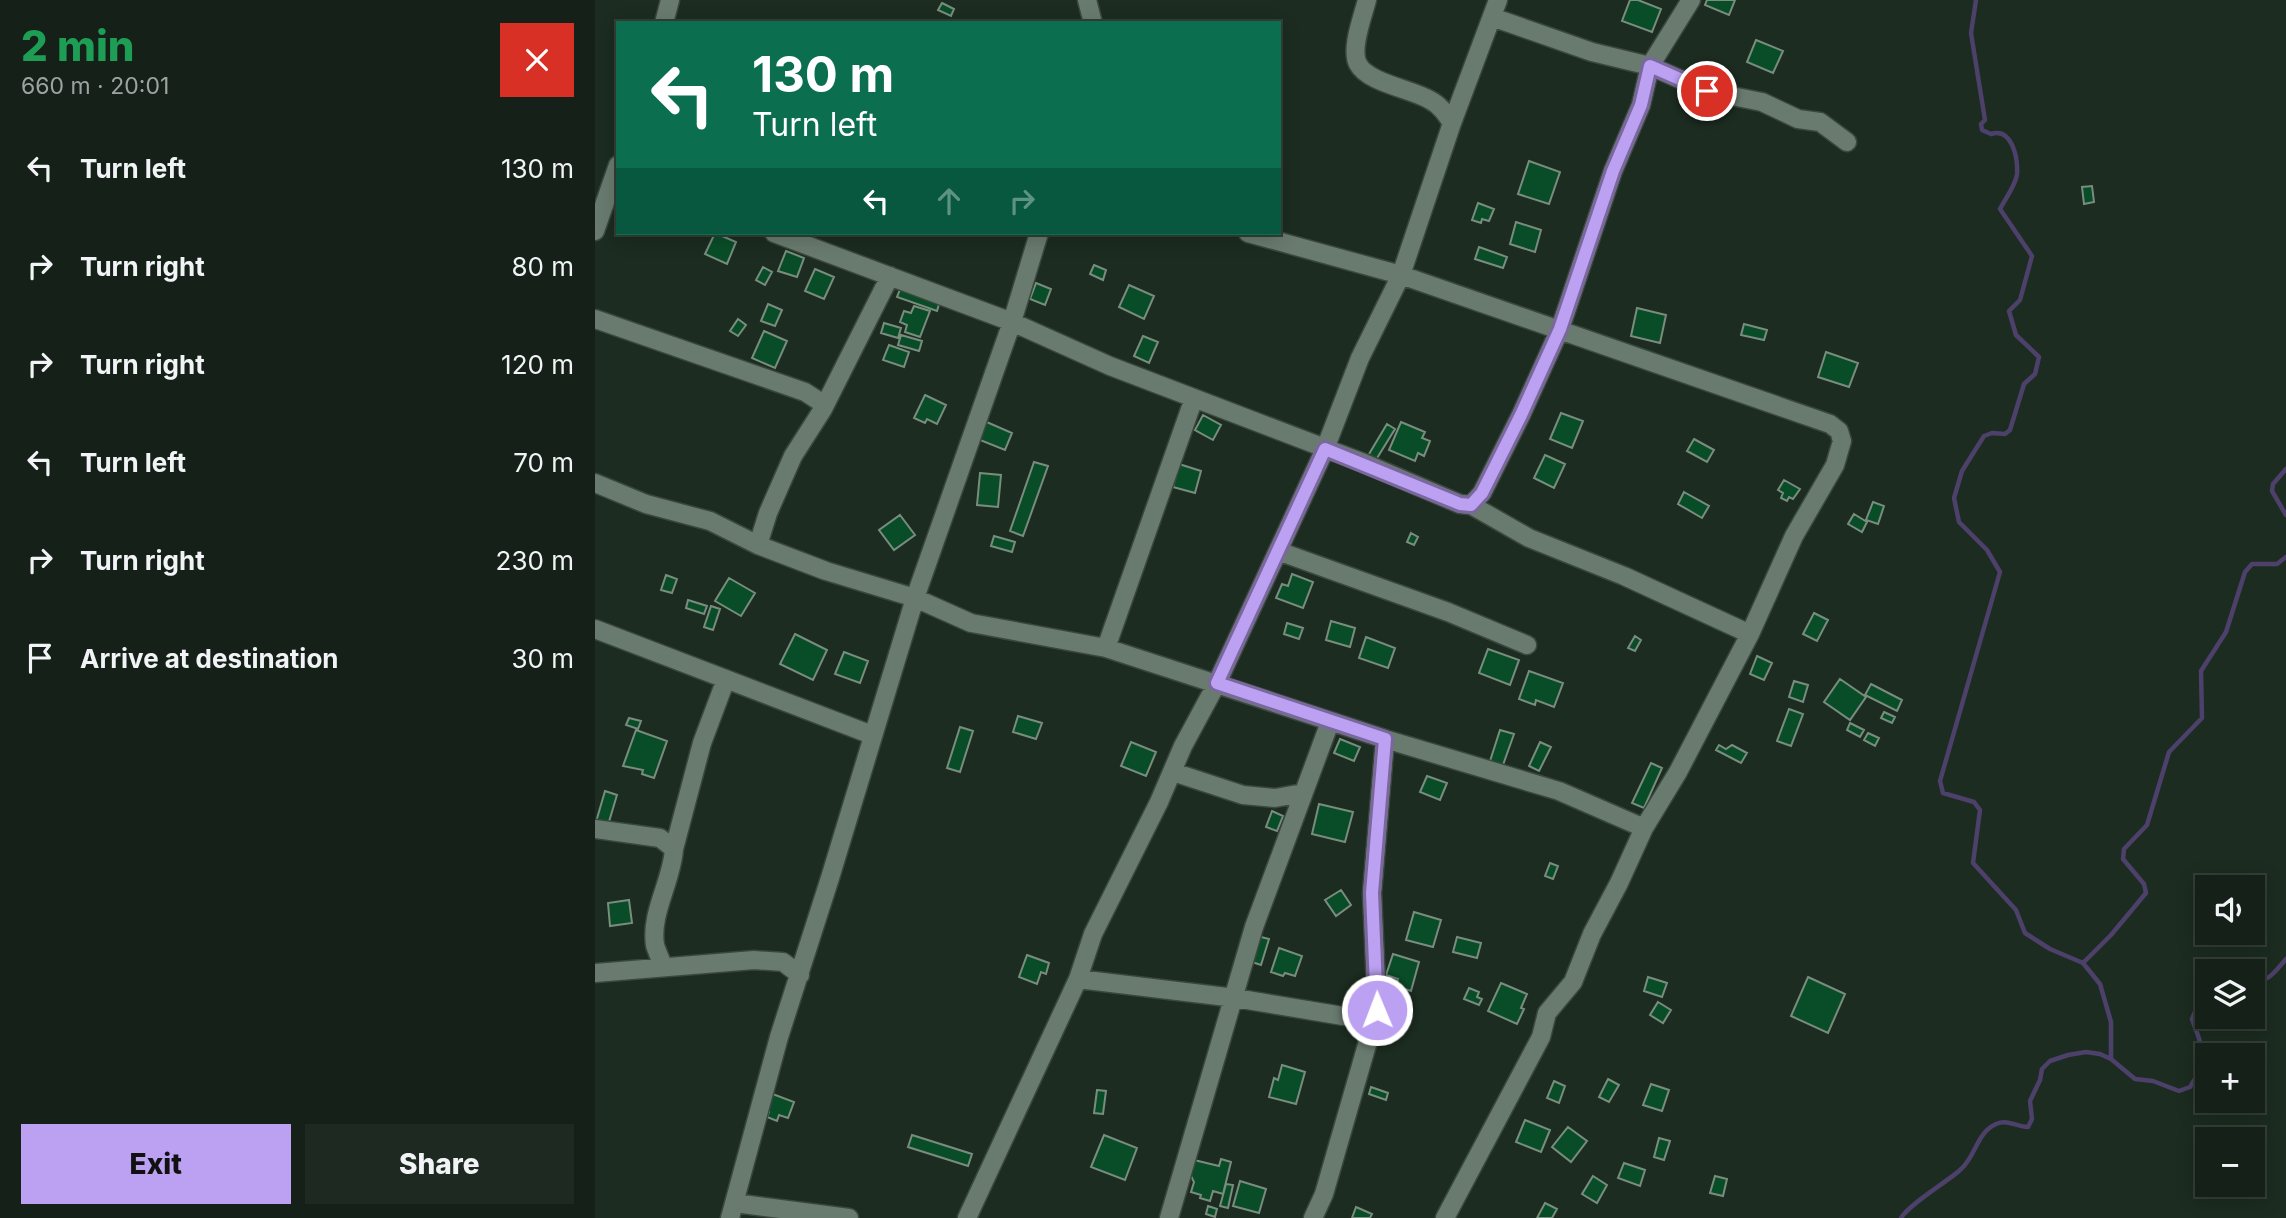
<!DOCTYPE html>
<html lang="en">
<head>
<meta charset="utf-8">
<style>
	body { margin:0; font-family:Inter,sans-serif; background:#1e2921; color:#f1f3f6; height:100vh; display:flex; flex-direction:column; font-size:26px; white-space:nowrap }
	* { box-sizing:border-box; margin:0 }
	p { font-size:23px; color:#9da3a2 }
	.icon { flex:none; width:38px; height:38px; fill:none; stroke:currentColor; stroke-width:2; stroke-linecap:round; stroke-linejoin:round }
	.map { position:relative; flex:1; overflow:hidden }
	.side { display:flex; flex-direction:column; background:#152118; width:595px }
	.side>* { flex:none }
	.top-card { position:absolute; left:21px; top:21px; width:665px; height:214px; border-radius:0px; box-shadow:0 4px 18px #0003,0 0 0 2px #343e37; background:#0b6e4f; color:#fff; overflow:hidden }
	.buttons { position:absolute; left:1600px; top:875px; display:grid; gap:14px }
	.buttons a { display:grid; place-items:center; width:70px; height:70px; border-radius:0px; background:#152118; box-shadow:0 4px 18px #0003,0 0 0 2px #343e37; font-size:35px }
	.pin { position:absolute; display:grid; place-items:center; width:60px; height:60px; color:#fff; margin:-30px; border:4px solid #fff; border-radius:50%; box-shadow:0 2px 7px #0007 }
	.me { position:absolute; width:77px; margin:-38px; rotate:359deg; stroke-linejoin:round; filter:drop-shadow(0 0 5px #0008) }
	.turn { display:flex; align-items:center; gap:24px; height:147px; padding:0 21px; font-size:32px }
	.turn .icon { width:91px; height:91px; stroke-width:2.5 }
	.turn b { display:block; font-size:49px; line-height:60px }
	.lanes { display:flex; align-items:center; height:66px; padding:0 21px; background:#0003; justify-content:center; gap:35px; direction:ltr }
	.lanes .off { opacity:.35 }
	.round { display:grid; place-items:center; flex:none; width:74px; height:74px; border-radius:0px; background:#1e2921 }
	.headline { display:flex; align-items:center; justify-content:space-between; height:119px; padding:0 21px }
	h1 { font-size:42px; font-weight:800; line-height:52px; color:#1e9e55 }
	.action { display:flex; gap:14px; margin-top:auto; padding:14px 21px }
	.action a { flex:1; height:80px; border-radius:0px; background:#bca0f2; color:#111; font-size:28px; font-weight:800; line-height:80px; text-align:center }
	.action a+a { background:#1e2921; color:#f1f3f6 }
	ul { padding:0; list-style:none }
	li { display:flex; align-items:center; gap:21px; height:98px; padding:0 21px }
	li div { flex:1 }
	li b { display:block; font-size:26px }
	li em { font-style:normal }
	main { display:flex; flex:1; min-height:0 }
	.map>svg:first-child { display:block }
	.lines { fill:none; stroke-linecap:round; stroke-linejoin:round }
	.stream { stroke:#4d416b; stroke-width:4.5 }
	.building { fill:#094d28; stroke:#798c7e; stroke-width:2 }
	.minor-casing { stroke:#3a473e; stroke-width:21 }
	.minor { stroke:#697b6e; stroke-width:18 }
	.route-casing { stroke:#7a689d; stroke-width:18 }
	.route { stroke:#bca0f2; stroke-width:12 }
</style>
</head>
<body>
<main>
<section class="side">
<div class="headline"><div><h1>2 min</h1><p>660 m · 20:01</p></div><a class="round" style="background:#d93025;color:#fff"><svg class="icon" aria-label="close" viewBox="0 0 24 24"><path d="M6 6l12 12M18 6L6 18"/></svg></a></div>
<ul>
<li><svg class="icon" aria-label="left" viewBox="0 0 24 24"><path d="M17 20v-9H6M10 6l-5 5 5 5"/></svg><div><b>Turn left</b></div><em>130 m</em></li>
<li><svg class="icon" aria-label="right" viewBox="0 0 24 24"><path d="M7 20v-9h11M14 6l5 5-5 5"/></svg><div><b>Turn right</b></div><em>80 m</em></li>
<li><svg class="icon" aria-label="right" viewBox="0 0 24 24"><path d="M7 20v-9h11M14 6l5 5-5 5"/></svg><div><b>Turn right</b></div><em>120 m</em></li>
<li><svg class="icon" aria-label="left" viewBox="0 0 24 24"><path d="M17 20v-9H6M10 6l-5 5 5 5"/></svg><div><b>Turn left</b></div><em>70 m</em></li>
<li><svg class="icon" aria-label="right" viewBox="0 0 24 24"><path d="M7 20v-9h11M14 6l5 5-5 5"/></svg><div><b>Turn right</b></div><em>230 m</em></li>
<li><svg class="icon" aria-label="arrive" viewBox="0 0 24 24"><path d="M6 21V4h12l-3 4 3 4H6"/></svg><div><b>Arrive at destination</b></div><em>30 m</em></li>
</ul>
<div class="action"><a>Exit</a><a>Share</a></div>
</section>
<div class="map">
<svg width="1691" height="1218" viewBox="0 0 1691 1218">
	<rect width="100%" height="100%" fill="#1c2c20"/>
	<g class="lines">
		<path class="stream" d="M 1381,0 L 1376,33 L 1390,120 L 1386,124 L 1387,130 L 1396,134 C 1417,127 1423,158 1422,174 C 1421,185 1410,199 1405,209 L 1437,256 L 1425,300 L 1414,311 L 1421,335 L 1444,357 L 1440,374 L 1429,384 L 1415,430 L 1410,434 L 1397,433 L 1389,436 L 1367,471 L 1359,498 L 1364,522 L 1392,550 L 1405,572 L 1345,781 L 1348,793 L 1379,802 L 1385,810 L 1378,863 L 1421,910 L 1430,933 L 1455,949 L 1488,963 L 1505,984 L 1516,1022 L 1516,1059
			M 1691,469 L 1678,484 L 1677,491 L 1691,515
			M 1488,963 L 1516,935 L 1551,893 L 1549,884 L 1528,859 L 1529,849 L 1552,825 L 1574,752 L 1607,718 L 1606,671 L 1631,632 L 1650,572 L 1657,564 L 1682,564 L 1691,557
			M 1622,971 L 1630,969 L 1639,971
			M 1657,979 C 1673,985 1681,970 1691,959
			M 1306,1218 C 1314,1204 1352,1182 1365,1170 C 1381,1157 1381,1133 1401,1124 C 1413,1119 1422,1127 1433,1127 L 1437,1119 L 1435,1101 L 1445,1080 L 1447,1069 L 1455,1061 L 1473,1055 L 1491,1052 L 1505,1054 L 1516,1059 L 1540,1079 L 1558,1081 L 1584,1091 L 1595,1087 C 1615,1057 1608,1051 1597,1019 L 1603,1005 L 1612,994"/>
	</g>
	<path class="building" d="M 1035,0 L 1043,0 L 1066,9 L 1057,32 L 1027,21 Z
		M 1112,0 L 1140,0 L 1134,15 L 1110,5 Z
		M 347,3 L 359,9 L 356,16 L 343,10 Z
		M 1161,40 L 1188,51 L 1178,73 L 1152,62 Z
		M 934,161 L 965,172 L 954,204 L 923,194 Z
		M 1497,186 L 1499,202 L 1489,204 L 1487,187 Z
		M 883,203 L 899,209 L 894,221 L 887,219 L 886,223 L 877,220 Z
		M 921,222 L 946,230 L 940,252 L 915,244 Z
		M 120,233 L 141,242 L 132,264 L 110,254 Z
		M 884,247 L 912,257 L 908,268 L 880,259 Z
		M 191,251 L 209,258 L 202,277 L 183,271 Z
		M 499,265 L 511,270 L 508,280 L 495,274 Z
		M 168,267 L 177,272 L 170,285 L 161,280 Z
		M 220,269 L 239,277 L 229,299 L 210,291 Z
		M 441,283 L 456,289 L 450,305 L 435,299 Z
		M 534,285 L 559,296 L 549,319 L 524,307 Z
		M 306,287 L 345,301 L 342,311 L 302,297 Z
		M 173,304 L 187,310 L 180,326 L 166,321 Z
		M 319,306 L 335,311 L 325,337 L 310,332 L 312,325 L 305,322 L 309,311 L 316,313 Z
		M 1042,308 L 1071,315 L 1065,343 L 1036,336 Z
		M 143,319 L 151,325 L 143,336 L 135,331 Z
		M 289,323 L 306,328 L 303,338 L 286,333 Z
		M 1149,324 L 1172,330 L 1169,340 L 1146,335 Z
		M 169,331 L 192,341 L 180,368 L 157,358 Z
		M 306,335 L 327,341 L 324,351 L 303,345 Z
		M 548,336 L 563,342 L 554,363 L 539,356 Z
		M 294,345 L 314,352 L 309,367 L 288,360 Z
		M 1231,352 L 1263,363 L 1254,387 L 1223,377 Z
		M 330,395 L 351,405 L 342,424 L 332,419 L 330,423 L 319,418 Z
		M 966,413 L 988,421 L 977,448 L 955,439 Z
		M 608,415 L 626,425 L 618,440 L 600,430 Z
		M 387,420 L 417,433 L 410,450 L 380,438 Z
		M 806,422 L 830,432 L 827,438 L 835,441 L 829,456 L 823,453 L 820,461 L 794,450 Z
		M 792,424 L 800,429 L 779,463 L 771,459 Z
		M 1099,439 L 1119,450 L 1112,462 L 1092,451 Z
		M 950,455 L 970,464 L 959,488 L 939,478 Z
		M 439,462 L 453,466 L 428,536 L 415,531 Z
		M 584,464 L 606,471 L 600,493 L 578,487 Z
		M 385,473 L 406,475 L 403,507 L 382,505 Z
		M 1189,480 L 1205,489 L 1198,499 L 1194,497 L 1192,501 L 1186,498 L 1188,493 L 1183,490 Z
		M 1089,492 L 1114,506 L 1107,518 L 1083,504 Z
		M 1278,502 L 1289,506 L 1283,524 L 1271,520 Z
		M 1259,514 L 1272,522 L 1267,532 L 1253,524 Z
		M 305,515 L 320,535 L 299,550 L 284,530 Z
		M 816,533 L 823,537 L 819,545 L 812,542 Z
		M 399,536 L 420,542 L 417,552 L 396,546 Z
		M 697,574 L 718,582 L 708,608 L 681,598 L 687,584 L 693,586 Z
		M 71,575 L 82,579 L 77,593 L 66,590 Z
		M 134,578 L 160,593 L 146,616 L 120,601 Z
		M 93,600 L 112,606 L 109,614 L 91,608 Z
		M 116,606 L 125,609 L 118,630 L 109,627 Z
		M 1219,613 L 1233,620 L 1222,641 L 1208,634 Z
		M 736,621 L 760,628 L 755,647 L 731,640 Z
		M 692,623 L 708,628 L 704,639 L 689,634 Z
		M 200,634 L 232,650 L 218,680 L 185,664 Z
		M 1040,636 L 1046,640 L 1040,651 L 1033,648 Z
		M 771,637 L 800,648 L 793,668 L 764,658 Z
		M 893,649 L 924,660 L 915,685 L 884,673 Z
		M 249,652 L 273,661 L 265,683 L 240,674 Z
		M 1162,656 L 1177,663 L 1169,680 L 1155,674 Z
		M 934,671 L 968,683 L 959,707 L 941,700 L 940,705 L 924,699 Z
		M 1245,679 L 1271,697 L 1255,720 L 1229,702 Z
		M 1199,681 L 1213,685 L 1208,702 L 1194,697 Z
		M 1276,684 L 1307,700 L 1302,711 L 1270,695 Z
		M 1194,709 L 1208,714 L 1196,746 L 1182,741 Z
		M 1289,712 L 1300,717 L 1297,723 L 1286,718 Z
		M 423,716 L 447,723 L 441,739 L 418,732 Z
		M 34,718 L 46,721 L 43,729 L 31,725 Z
		M 1255,723 L 1269,730 L 1265,737 L 1252,730 Z
		M 365,727 L 378,731 L 365,772 L 352,768 Z
		M 41,730 L 72,741 L 59,778 L 47,774 L 48,770 L 28,766 Z
		M 905,730 L 919,734 L 908,765 L 895,761 Z
		M 1273,733 L 1284,738 L 1280,746 L 1269,740 Z
		M 745,739 L 765,747 L 759,761 L 739,753 Z
		M 536,742 L 561,752 L 551,776 L 526,766 Z
		M 945,742 L 956,747 L 944,771 L 934,766 Z
		M 1124,745 L 1131,749 L 1137,745 L 1152,753 L 1146,763 L 1121,750 Z
		M 1056,763 L 1067,768 L 1049,808 L 1037,803 Z
		M 832,776 L 852,783 L 845,800 L 825,792 Z
		M 10,791 L 22,795 L 13,825 L 1,822 Z
		M 724,804 L 758,812 L 750,842 L 717,834 Z
		M 677,811 L 688,816 L 682,831 L 671,827 Z
		M 955,863 L 963,866 L 958,879 L 950,876 Z
		M 746,890 L 756,905 L 741,916 L 730,900 Z
		M 34,900 L 37,923 L 15,926 L 13,903 Z
		M 819,912 L 846,920 L 838,947 L 811,940 Z
		M 662,936 L 674,939 L 666,965 L 654,961 Z
		M 862,937 L 886,943 L 882,958 L 858,952 Z
		M 684,948 L 707,956 L 700,976 L 690,973 L 688,976 L 676,972 Z
		M 798,954 L 824,962 L 816,991 L 801,986 L 803,979 L 791,975 Z
		M 432,955 L 454,963 L 451,974 L 446,972 L 442,984 L 424,977 Z
		M 1053,977 L 1072,983 L 1067,997 L 1049,991 Z
		M 1213,977 L 1250,994 L 1233,1033 L 1196,1016 Z
		M 906,983 L 932,994 L 926,1008 L 929,1009 L 922,1024 L 893,1011 Z
		M 874,988 L 884,992 L 882,997 L 887,999 L 884,1005 L 869,999 Z
		M 1063,1002 L 1076,1010 L 1068,1023 L 1055,1015 Z
		M 687,1065 L 710,1072 L 701,1104 L 674,1097 L 679,1078 L 683,1080 Z
		M 1013,1079 L 1024,1085 L 1014,1102 L 1004,1097 Z
		M 959,1081 L 970,1086 L 964,1103 L 952,1098 Z
		M 1056,1084 L 1074,1090 L 1067,1111 L 1048,1105 Z
		M 776,1087 L 793,1093 L 791,1100 L 774,1094 Z
		M 502,1090 L 511,1091 L 508,1114 L 499,1113 Z
		M 175,1093 L 199,1102 L 193,1118 L 184,1115 L 182,1121 L 172,1117 L 174,1112 L 169,1110 Z
		M 930,1120 L 955,1130 L 946,1152 L 921,1142 Z
		M 973,1127 L 992,1141 L 976,1162 L 957,1147 Z
		M 317,1135 L 377,1154 L 373,1166 L 313,1147 Z
		M 509,1135 L 542,1148 L 530,1180 L 496,1167 Z
		M 1064,1138 L 1075,1141 L 1069,1160 L 1059,1157 Z
		M 626,1159 L 636,1162 L 628,1194 L 618,1191 L 615,1201 L 605,1198 L 606,1195 L 596,1192 L 599,1182 L 595,1174 L 599,1160 L 624,1166 Z
		M 1029,1163 L 1050,1170 L 1045,1186 L 1023,1178 Z
		M 998,1176 L 1012,1185 L 1002,1203 L 987,1194 Z
		M 1120,1176 L 1132,1179 L 1128,1196 L 1115,1193 Z
		M 645,1181 L 671,1189 L 664,1213 L 638,1206 Z
		M 631,1184 L 638,1185 L 633,1208 L 625,1206 Z
		M 950,1203 L 962,1209 L 957,1218 L 942,1218 Z
		M 613,1206 L 622,1209 L 620,1217 L 611,1214 Z
		M 761,1207 L 777,1214 L 775,1218 L 757,1218 Z"/>
	<g class="lines">
		<g class="minor-casing">
			<path id="minor" d="M 492,0 L 498,23
				M 772,0 C 768,16 755,49 763,64 C 773,83 817,89 835,100 C 845,105 851,114 857,123
				M 897,17 L 997,52 L 1055,66 L 1112,91 L 1167,102 L 1203,119 L 1225,122 L 1252,142
				M 69,23 L 75,0
				M 0,231 L 23,165
				M 179,233 L 417,322 L 515,366 L 769,463 L 865,504 L 876,505 L 887,493 L 926,415 L 965,329 L 1018,171 L 1046,105 L 1055,66 L 1096,0
				M 653,233 L 806,275 L 1235,424 L 1244,431 L 1247,441 L 1240,465 L 1199,536 L 1155,634 L 1083,772 L 1049,828 L 1024,883 L 997,934 L 978,982 L 952,1013 L 946,1037 L 850,1218
				M 0,319 L 210,392 L 227,403 L 228,409 L 198,456 L 173,513 L 163,545
				M 228,409 L 295,276
				M 0,483 L 51,504 L 115,521 L 163,545 L 231,571 L 320,598 L 376,623 L 511,648 L 790,739 L 964,791 L 1049,828
				M 876,505 L 934,538 L 1029,576 L 1155,634
				M 683,551 L 853,612 L 932,645
				M 0,629 L 277,735
				M 511,648 L 599,398
				M 578,772 L 648,795 L 680,798 L 708,793
				M 0,829 L 65,838 L 79,849 C 77,881 55,913 60,945 C 62,952 66,960 68,966
				M 79,849 L 107,743 L 131,679
				M 0,973 L 159,960 L 188,962 L 205,975
				M 483,979 L 640,998 L 748,1016 L 782,1010
				M 140,1203 L 254,1218
				M 135,1218 L 184,1037 L 235,878 L 320,598 L 417,322 L 444,233
				M 372,1218 L 483,979 L 498,934 L 564,802 L 588,746 L 622,683 L 730,449 L 765,358 L 806,275 L 857,123 L 903,0
				M 574,1218 L 659,927 L 735,722
				M 718,1218 L 729,1194 L 782,1010 L 777,893 L 790,739"/>
		</g>
		<use href="#minor" class="minor"/>
	</g>
	<g class="lines">
		<g class="route-casing">
			<path id="route" d="M 782,1010 L 777,893 L 790,739 L 622,683 L 730,449 L 865,504 L 876,505 L 887,493 L 926,415 L 965,329 L 1018,171 L 1046,105 L 1055,66 L 1112,91"/>
		</g>
		<use href="#route" class="route"/>
	</g>
</svg>
<div class="buttons">
<a><svg class="icon" aria-label="sound" viewBox="0 0 24 24"><path d="M4 9h4l5-4v14l-5-4H4zM17 9q2 3 0 6"/></svg></a>
<a><svg class="icon" aria-label="layers" viewBox="0 0 24 24"><path d="M12 4l9 5-9 5-9-5zM3 14l9 5 9-5"/></svg></a>
<a>+</a>
<a>−</a>
</div>
<div class="pin" style="left:1112px;top:91px;background:#d93025"><svg class="icon" aria-label="arrive" viewBox="0 0 24 24"><path d="M6 21V4h12l-3 4 3 4H6"/></svg></div>
<svg class="me" style="left:782px;top:1010px" viewBox="-20 -20 40 40"><circle r="17" fill="#bca0f2" stroke="#fff" stroke-width="3"/><path d="M0-11L8 9 0 5-8 9z" fill="#fff"/></svg>
<div class="top-card">
<div class="turn"><svg class="icon" aria-label="left" viewBox="0 0 24 24"><path d="M17 20v-9H6M10 6l-5 5 5 5"/></svg><div><b>130 m</b>Turn left</div></div>
<div class="lanes"><svg class="icon" aria-label="left" viewBox="0 0 24 24"><path d="M17 20v-9H6M10 6l-5 5 5 5"/></svg><svg class="icon off" aria-label="ahead" viewBox="0 0 24 24"><path d="M12 20V5M6 11l6-6 6 6"/></svg><svg class="icon off" aria-label="right" viewBox="0 0 24 24"><path d="M7 20v-9h11M14 6l5 5-5 5"/></svg></div>
</div>
</div>
</main>
</body>
</html>
